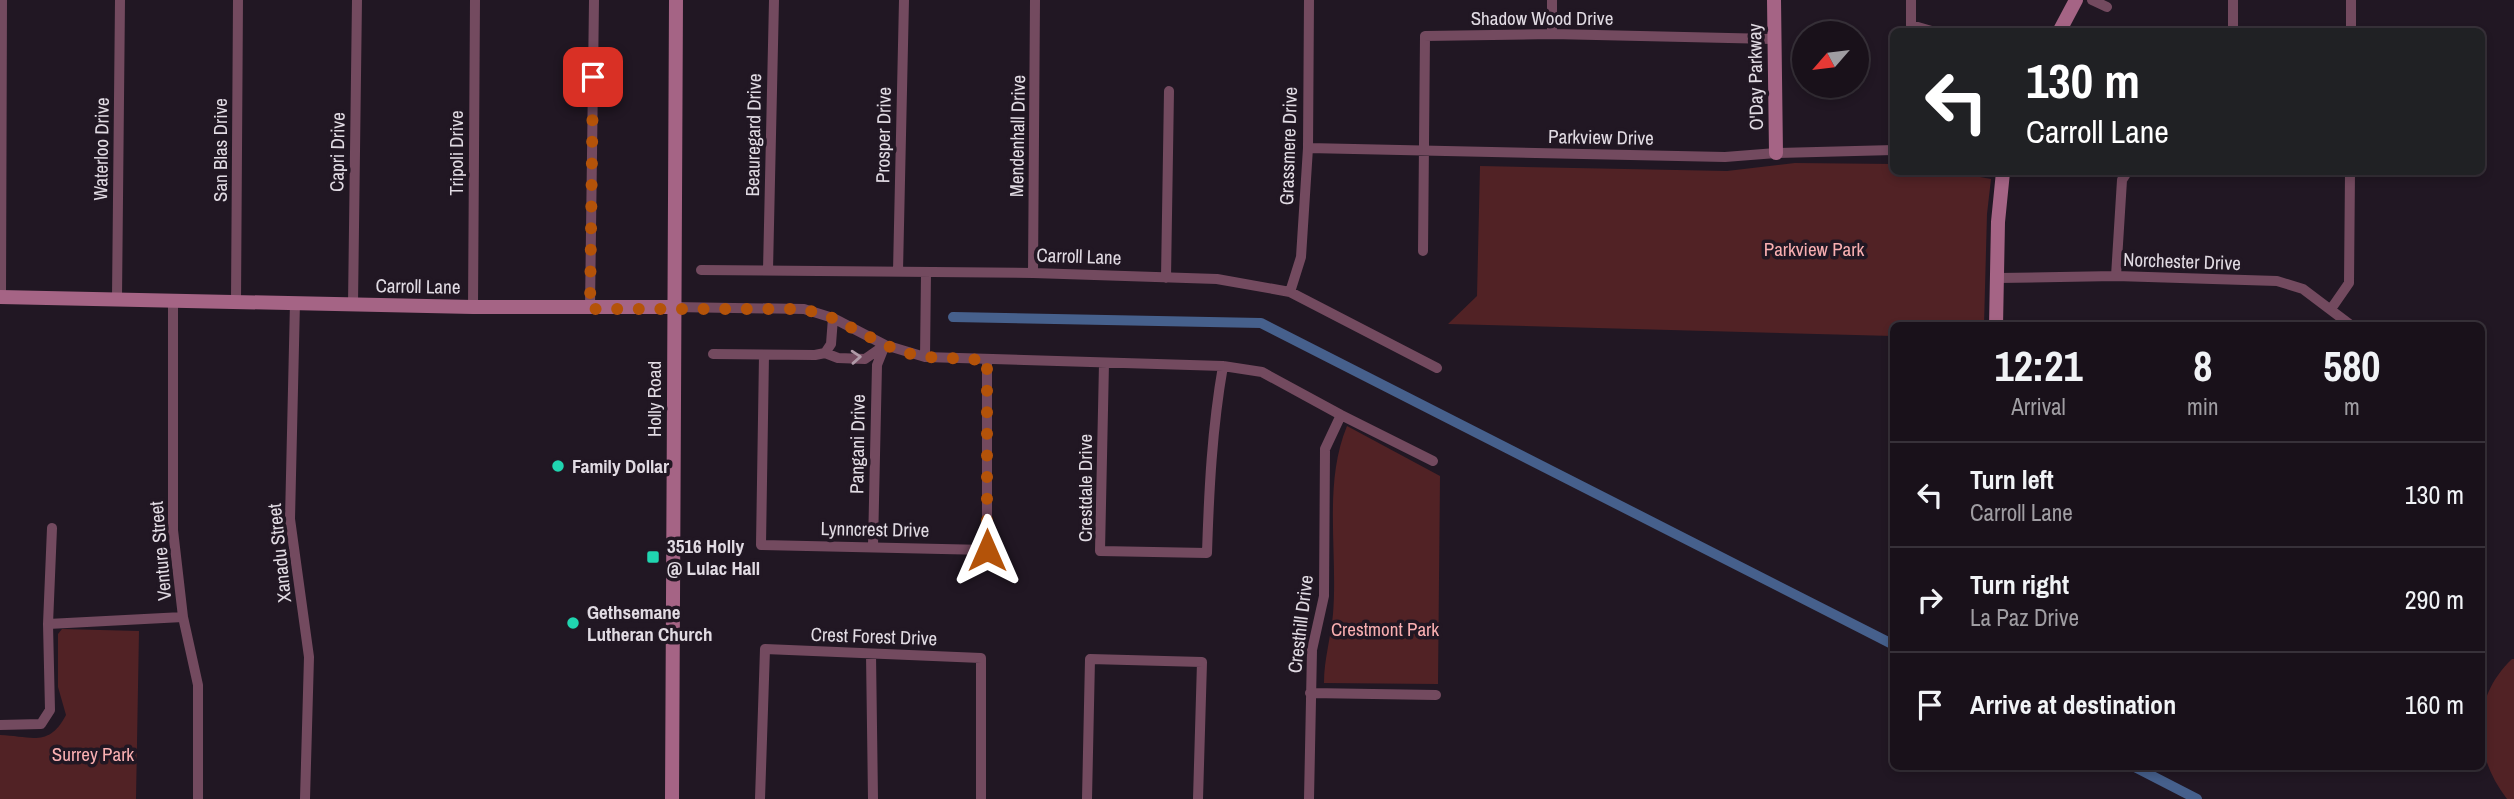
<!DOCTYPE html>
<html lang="en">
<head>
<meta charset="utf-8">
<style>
	body { margin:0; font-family:"Archivo Narrow",sans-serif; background:#261f27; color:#f1f3f6; height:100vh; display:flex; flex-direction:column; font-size:26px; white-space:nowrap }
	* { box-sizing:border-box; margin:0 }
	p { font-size:23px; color:#9f9da2 }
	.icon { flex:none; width:38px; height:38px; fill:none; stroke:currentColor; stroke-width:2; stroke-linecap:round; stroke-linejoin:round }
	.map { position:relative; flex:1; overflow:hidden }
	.drawer { position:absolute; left:1890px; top:322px; width:595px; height:448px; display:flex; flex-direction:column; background:#19111a; border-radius:10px; box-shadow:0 4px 10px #0003,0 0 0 2px #373139 }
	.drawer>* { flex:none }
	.hud { position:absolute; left:1890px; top:28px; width:595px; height:147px; border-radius:10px; box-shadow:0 4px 10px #0003,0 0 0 2px #373139; background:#202124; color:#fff; overflow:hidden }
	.needle { width:46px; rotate:242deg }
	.buttons { position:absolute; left:1792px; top:21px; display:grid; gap:14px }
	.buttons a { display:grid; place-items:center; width:77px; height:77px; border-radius:50%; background:#19111a; box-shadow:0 4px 10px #0003,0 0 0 2px #373139; font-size:35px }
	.pin { position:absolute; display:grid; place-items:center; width:60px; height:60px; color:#fff; margin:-30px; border-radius:14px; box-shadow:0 4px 10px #0006 }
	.me { position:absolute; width:77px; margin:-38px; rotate:0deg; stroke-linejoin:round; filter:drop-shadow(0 0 5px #0008) }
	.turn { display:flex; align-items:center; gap:24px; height:147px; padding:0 21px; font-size:32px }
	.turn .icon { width:91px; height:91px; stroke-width:2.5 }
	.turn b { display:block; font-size:49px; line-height:60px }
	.eta { display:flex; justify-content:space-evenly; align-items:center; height:119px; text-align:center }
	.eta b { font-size:42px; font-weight:800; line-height:49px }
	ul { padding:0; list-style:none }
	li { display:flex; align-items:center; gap:21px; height:105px; padding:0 21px; border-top:2px solid #373139 }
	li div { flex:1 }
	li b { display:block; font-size:26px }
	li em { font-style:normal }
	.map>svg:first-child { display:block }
	.green { fill:#512225 }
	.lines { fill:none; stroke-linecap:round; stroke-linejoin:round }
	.canal { stroke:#46608c; stroke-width:10 }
	.street { stroke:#734a5f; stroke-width:10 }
	.secondary { stroke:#a56485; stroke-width:14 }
	.oneway { stroke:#b09aa8 }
	.route { stroke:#b45309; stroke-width:12; stroke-dasharray:0 21.6 }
	.poi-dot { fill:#20d5b0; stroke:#211723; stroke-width:2.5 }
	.labels { text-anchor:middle; stroke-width:7; stroke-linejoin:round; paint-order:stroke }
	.street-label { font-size:19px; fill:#e1dbe3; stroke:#211723 }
	.park-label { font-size:19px; fill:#f9afb1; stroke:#211723 }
	.poi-label { font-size:19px; font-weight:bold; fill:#e1dbe3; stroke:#211723; text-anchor:start }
</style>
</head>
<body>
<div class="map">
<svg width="2514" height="799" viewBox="0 0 2514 799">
	<rect width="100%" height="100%" fill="#211723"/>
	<path class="green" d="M 1795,163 L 1893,164 L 1894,172 L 1953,172 L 1991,179 L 1987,214 L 1984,325 L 1894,326 L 1893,336 L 1448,324 L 1477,296 L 1480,166 L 1727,171 Z
		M 1347,426 L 1440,476 L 1438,684 L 1324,683 C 1324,659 1331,637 1333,614 C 1338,552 1323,484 1347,426 Z
		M 62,629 L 139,631 L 136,799 L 0,799 L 0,735 C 31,736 49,748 66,715 L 58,687 L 58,634 Z
		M 2512,659 L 2514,659 L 2514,799 L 2507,799 C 2473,755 2470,699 2512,659 Z"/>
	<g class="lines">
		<path class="canal" d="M 953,317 L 1261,323 L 1894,645
			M 2133,766 L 2197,799"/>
		<path class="street" d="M 1911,0 L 1911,25 L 1935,32
			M 2092,0 L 2107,7
			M 2233,32 L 2233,0
			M 2351,32 L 2351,0
			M 1552,34 L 1552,0
			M 1308,148 L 1725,157 L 1776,153 L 1894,150
			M 1423,251 L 1425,36 L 1552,34 L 1773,39
			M 701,270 L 1033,273 L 1217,279 L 1290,292 L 1437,368
			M 768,270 L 774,0
			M 898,271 L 904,0
			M 1033,273 L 1035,0
			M 2116,276 L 2122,180 L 2127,172
			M 1166,278 L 1169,91
			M 1998,278 L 2116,276 L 2277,281 L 2303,289 L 2352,326
			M 1290,292 L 1301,257 L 1308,148 L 1309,0
			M 1,297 L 2,0
			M 117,298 L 120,0
			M 173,299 L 173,530 L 183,617 L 198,685 L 198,799
			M 236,301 L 238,0
			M 295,302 L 290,519 L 309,657 L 305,799
			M 353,304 L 357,0
			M 473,307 L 475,0
			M 673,307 L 804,309 L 833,318 L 885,345 L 925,357 L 1223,366 L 1262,372 L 1341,415 L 1433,461
			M 590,308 L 594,0
			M 2331,309 L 2349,283 L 2350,172
			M 825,353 L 838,358 L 865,359 L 885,345
			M 713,354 L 815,355 L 825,353 L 831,344 L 833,318
			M 764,355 L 761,545 L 987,550 L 987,360
			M 925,357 L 926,273
			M 1104,363 L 1100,551 L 1207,553 C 1209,490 1212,429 1223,366
			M 873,546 L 877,365 L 885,345
			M 48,624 L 183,617
			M 871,654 L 873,799
			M 1310,693 L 1436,695
			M 0,725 L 41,724 L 50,710 L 48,624 L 52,528
			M 760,799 L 765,649 L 981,658 L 981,799
			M 1087,799 L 1090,659 L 1202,662 L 1198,799
			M 1309,799 L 1312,650 L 1324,596 L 1325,449 L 1341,415"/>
		<path class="secondary" d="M 1774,0 L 1776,153
			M 2059,32 L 2076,0
			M 0,297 L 473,307 L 673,307
			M 1996,326 L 1998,222 L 2003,172
			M 672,799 L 676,0"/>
	</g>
	<defs><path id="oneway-chevron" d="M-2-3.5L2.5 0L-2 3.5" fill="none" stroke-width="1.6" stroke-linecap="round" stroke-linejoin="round" transform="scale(1.75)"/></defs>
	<use class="oneway" href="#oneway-chevron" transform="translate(856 357) rotate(-4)"/>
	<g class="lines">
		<path class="route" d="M 593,77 L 590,309 L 804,309 L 833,318 L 885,345 L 906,353 L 925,357 L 987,360 L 987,550"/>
	</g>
	<g class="poi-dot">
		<circle cx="558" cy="466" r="7"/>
		<rect x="646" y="550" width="14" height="14" rx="3.5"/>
		<circle cx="573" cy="623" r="7"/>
	</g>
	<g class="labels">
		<g class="street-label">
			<text x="1542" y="25">Shadow Wood Drive</text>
			<text transform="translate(1755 77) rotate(-91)" y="7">O'Day Parkway</text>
			<text transform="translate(753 135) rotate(-89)" y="7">Beauregard Drive</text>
			<text transform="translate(883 135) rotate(-89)" y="7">Prosper Drive</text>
			<text transform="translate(1017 136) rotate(-89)" y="7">Mendenhall Drive</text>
			<text transform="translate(1601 137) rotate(1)" y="7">Parkview Drive</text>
			<text transform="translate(1288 146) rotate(-88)" y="7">Grassmere Drive</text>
			<text transform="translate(101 149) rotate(-89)" y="7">Waterloo Drive</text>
			<text transform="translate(220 150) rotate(-90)" y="7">San Blas Drive</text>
			<text transform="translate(337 152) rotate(-89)" y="7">Capri Drive</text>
			<text transform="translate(456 153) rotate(-90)" y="7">Tripoli Drive</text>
			<text transform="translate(1079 256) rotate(2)" y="7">Carroll Lane</text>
			<text transform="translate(2182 261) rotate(2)" y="7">Norchester Drive</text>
			<text transform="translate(418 286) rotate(1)" y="7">Carroll Lane</text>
			<text transform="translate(654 399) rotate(-90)" y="7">Holly Road</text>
			<text transform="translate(857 444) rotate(-89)" y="7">Pangani Drive</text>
			<text transform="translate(1085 488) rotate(-90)" y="7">Crestdale Drive</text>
			<text transform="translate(875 529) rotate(1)" y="7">Lynncrest Drive</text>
			<text transform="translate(160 551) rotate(-95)" y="7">Venture Street</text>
			<text transform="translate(279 553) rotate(-96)" y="7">Xanadu Street</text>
			<text transform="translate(1300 624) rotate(-83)" y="7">Cresthill Drive</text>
			<text transform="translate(874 636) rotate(2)" y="7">Crest Forest Drive</text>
		</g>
		<g class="park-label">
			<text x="1814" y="256">Parkview Park</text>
			<text x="1385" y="636">Crestmont Park</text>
			<text x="93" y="761">Surrey Park</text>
		</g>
		<g class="poi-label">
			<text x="572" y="473">Family Dollar</text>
			<text x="667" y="553">3516 Holly<tspan x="667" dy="22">@ Lulac Hall</tspan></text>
			<text x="587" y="619">Gethsemane<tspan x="587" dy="22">Lutheran Church</tspan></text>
		</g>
	</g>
</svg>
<div class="buttons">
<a><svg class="needle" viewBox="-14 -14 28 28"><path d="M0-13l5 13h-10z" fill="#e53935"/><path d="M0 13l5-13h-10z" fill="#9f9da2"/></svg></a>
</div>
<div class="pin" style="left:593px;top:77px;background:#d93025"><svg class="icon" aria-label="arrive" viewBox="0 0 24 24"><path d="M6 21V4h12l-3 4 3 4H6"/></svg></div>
<svg class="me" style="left:987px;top:550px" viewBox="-20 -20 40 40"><path d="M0-17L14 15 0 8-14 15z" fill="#b45309" stroke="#fff" stroke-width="4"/></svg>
<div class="hud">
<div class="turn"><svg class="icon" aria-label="left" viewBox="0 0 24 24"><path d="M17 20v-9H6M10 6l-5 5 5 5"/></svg><div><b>130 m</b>Carroll Lane</div></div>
</div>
<section class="drawer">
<div class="eta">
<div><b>12:21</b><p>Arrival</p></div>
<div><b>8</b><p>min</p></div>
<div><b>580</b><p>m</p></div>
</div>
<ul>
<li><svg class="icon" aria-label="left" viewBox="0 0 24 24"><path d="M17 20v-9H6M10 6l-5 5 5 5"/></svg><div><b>Turn left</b><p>Carroll Lane</p></div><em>130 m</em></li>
<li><svg class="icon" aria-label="right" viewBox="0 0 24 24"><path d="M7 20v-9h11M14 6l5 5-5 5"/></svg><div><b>Turn right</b><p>La Paz Drive</p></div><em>290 m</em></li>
<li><svg class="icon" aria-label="arrive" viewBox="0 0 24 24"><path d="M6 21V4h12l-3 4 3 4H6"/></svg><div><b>Arrive at destination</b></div><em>160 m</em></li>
</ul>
</section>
</div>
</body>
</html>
